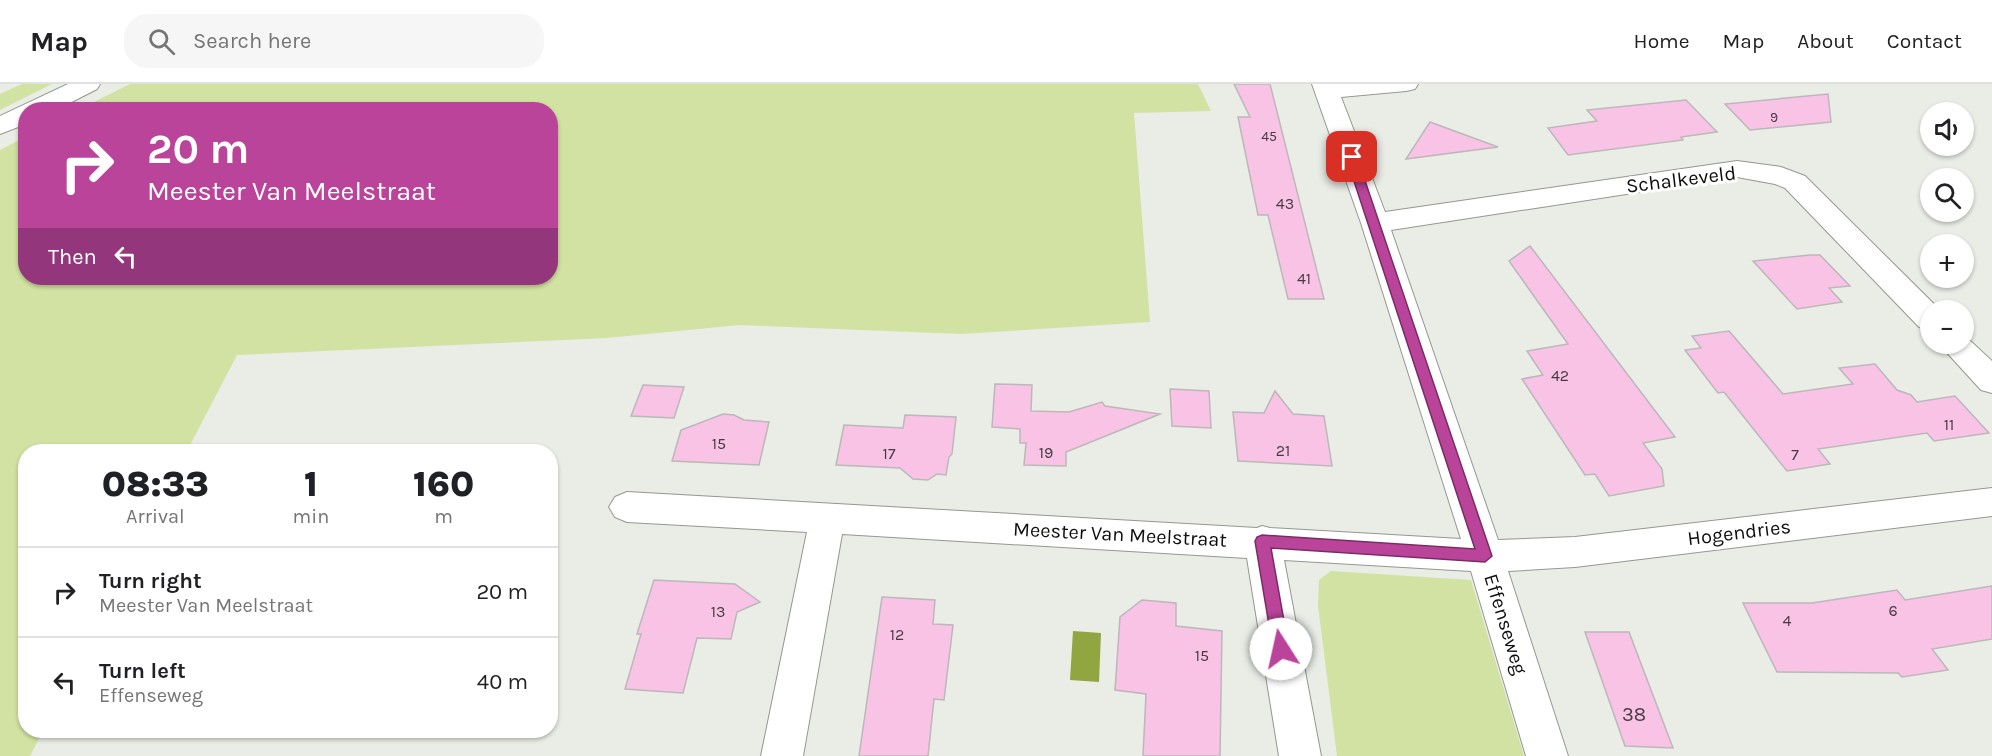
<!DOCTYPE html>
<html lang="en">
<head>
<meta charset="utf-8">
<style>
	body { margin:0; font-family:Karla,sans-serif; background:#f6f6f6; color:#202124; height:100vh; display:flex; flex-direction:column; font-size:22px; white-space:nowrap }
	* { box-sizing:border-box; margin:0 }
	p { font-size:20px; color:#757577 }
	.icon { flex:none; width:33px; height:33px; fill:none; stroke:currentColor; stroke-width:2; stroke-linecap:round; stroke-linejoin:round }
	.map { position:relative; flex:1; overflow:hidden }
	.drawer { position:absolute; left:18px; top:360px; width:540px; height:294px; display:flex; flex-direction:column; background:#fff; border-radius:24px; box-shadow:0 2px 4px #0004 }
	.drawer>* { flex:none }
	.hud { position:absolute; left:18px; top:18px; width:540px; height:183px; border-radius:24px; box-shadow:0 2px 4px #0004; background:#ba449a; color:#fff; overflow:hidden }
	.buttons { position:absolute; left:1920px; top:18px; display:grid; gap:12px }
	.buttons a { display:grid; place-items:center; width:54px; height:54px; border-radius:50%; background:#fff; box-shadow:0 2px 4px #0004; font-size:30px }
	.pin { position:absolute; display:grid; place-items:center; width:51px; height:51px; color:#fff; margin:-26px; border-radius:12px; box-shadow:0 3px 9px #0006 }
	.me { position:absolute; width:66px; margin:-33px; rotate:350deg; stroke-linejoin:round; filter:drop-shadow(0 0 4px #0008) }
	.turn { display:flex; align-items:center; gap:21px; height:126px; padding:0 30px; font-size:27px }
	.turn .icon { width:78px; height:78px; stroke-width:2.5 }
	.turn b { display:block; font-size:42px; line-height:51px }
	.then { display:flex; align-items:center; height:57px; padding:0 30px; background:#0003; gap:12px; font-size:22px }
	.eta { display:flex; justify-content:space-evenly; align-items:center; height:102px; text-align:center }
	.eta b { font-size:36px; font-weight:800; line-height:42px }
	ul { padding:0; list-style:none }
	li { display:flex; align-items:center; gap:18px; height:90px; padding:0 30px; border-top:2px solid #e0e0e0 }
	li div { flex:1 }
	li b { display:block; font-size:22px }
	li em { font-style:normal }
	header { display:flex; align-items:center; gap:36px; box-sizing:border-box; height:84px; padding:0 30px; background:#fff; border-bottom:2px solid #e0e0e0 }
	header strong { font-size:28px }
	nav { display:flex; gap:33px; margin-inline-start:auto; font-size:21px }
	.search { width:420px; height:54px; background:#f6f6f6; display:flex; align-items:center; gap:15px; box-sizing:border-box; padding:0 21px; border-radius:24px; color:#757577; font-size:22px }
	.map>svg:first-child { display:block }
	.green { fill:#d2e2a2 }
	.water { fill:#91a541 }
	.building { fill:#f9c3e6; stroke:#bcb7ba; stroke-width:1.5 }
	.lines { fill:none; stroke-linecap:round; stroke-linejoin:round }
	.street-casing { stroke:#959791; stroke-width:2 }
	.highway-casing { stroke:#959791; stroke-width:2 }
	.street { fill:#fff; fill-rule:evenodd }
	.highway { fill:#fff; fill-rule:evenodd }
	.route { fill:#ba449a; stroke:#792c64; stroke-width:1.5 }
	.labels { text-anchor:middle; stroke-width:6; stroke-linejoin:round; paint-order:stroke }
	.far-number-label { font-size:14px; fill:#483a42 }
	.number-label { font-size:16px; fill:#483a42 }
	.street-label { font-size:20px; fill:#0d0d0b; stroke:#fff }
	.near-number-label { font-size:20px; fill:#483a42 }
</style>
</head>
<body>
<header>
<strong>Map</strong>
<div class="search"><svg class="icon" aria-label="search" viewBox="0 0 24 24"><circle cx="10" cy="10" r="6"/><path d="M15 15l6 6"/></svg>Search here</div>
<nav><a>Home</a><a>Map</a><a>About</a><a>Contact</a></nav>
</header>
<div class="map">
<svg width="1992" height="672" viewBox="0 0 1992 672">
	<rect width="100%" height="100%" fill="#eaece6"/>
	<path class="green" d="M 22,0 L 52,0 L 0,26 L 0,10 Z
		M 130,0 L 1198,0 L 1211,27 L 1134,29 L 1150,238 L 961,250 L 739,241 L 607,254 L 237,271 L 187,367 L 26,368 L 26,646 L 43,647 L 30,672 L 0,672 L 0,66 L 25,53 L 26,194 L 550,194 L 550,26 L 80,25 Z
		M 1331,487 L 1471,496 L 1524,672 L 1337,672 L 1318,522 L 1319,496 Z"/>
	<path class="water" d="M 1073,547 L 1101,549 L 1099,598 L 1070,596 Z"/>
	<path class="building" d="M 1234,0 L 1270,0 L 1324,215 L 1288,215 L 1268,131 L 1258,131 L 1238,33 L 1250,33 Z
		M 1828,10 L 1831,38 L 1750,46 L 1725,20 Z
		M 1686,16 L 1717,48 L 1681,53 L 1683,56 L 1568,71 L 1548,44 L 1597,37 L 1587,26 Z
		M 1430,38 L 1498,63 L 1406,75 Z
		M 1530,162 L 1675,353 L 1643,359 L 1662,385 L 1664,402 L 1609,412 L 1595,390 L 1585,391 L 1522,295 L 1543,291 L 1527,267 L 1568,260 L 1509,177 Z
		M 1810,171 L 1820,171 L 1850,202 L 1829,204 L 1842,218 L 1797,225 L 1753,177 Z
		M 1729,247 L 1783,310 L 1853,300 L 1839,284 L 1875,280 L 1897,306 L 1911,311 L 1917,318 L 1955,312 L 1989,349 L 1934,357 L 1927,349 L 1818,365 L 1830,380 L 1787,387 L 1724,308 L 1718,309 L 1685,266 L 1701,264 L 1692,252 Z
		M 995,300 L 1032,301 L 1031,327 L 1069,328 L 1102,318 L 1105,322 L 1160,330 L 1066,368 L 1066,382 L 1024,381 L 1026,359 L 1020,359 L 1020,345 L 992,343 Z
		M 643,301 L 684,303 L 674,334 L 631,332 Z
		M 1170,305 L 1209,307 L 1211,344 L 1172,342 Z
		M 1275,307 L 1293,330 L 1324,332 L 1332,382 L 1238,377 L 1233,328 L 1264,329 Z
		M 723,330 L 734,331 L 744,336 L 769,338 L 759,381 L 672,377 L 681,346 Z
		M 905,331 L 956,333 L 952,370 L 949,373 L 946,391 L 937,390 L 928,396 L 913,395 L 900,384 L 836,381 L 844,341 L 903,344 Z
		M 654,496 L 735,500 L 760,518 L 737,528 L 731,555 L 697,554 L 683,609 L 625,605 L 641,550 L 637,550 Z
		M 1992,502 L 1992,555 L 1932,565 L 1948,586 L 1902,593 L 1898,589 L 1777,588 L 1743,519 L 1812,519 L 1897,506 L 1905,516 Z
		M 882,513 L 935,516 L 933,540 L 953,541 L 944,616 L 934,615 L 928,672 L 859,672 Z
		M 1142,516 L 1176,519 L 1176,542 L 1222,547 L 1220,672 L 1143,672 L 1146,610 L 1115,606 L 1120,533 Z
		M 1585,548 L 1629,548 L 1673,664 L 1625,662 Z"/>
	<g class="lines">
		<g class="street-casing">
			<path id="street" d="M 1312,0 L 1418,0 L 1415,5 L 1406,7 L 1341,13 L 1385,128 L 1737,77 L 1781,83 L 1805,92 L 1940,226 L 1930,226 L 1930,246 L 1919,243 L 1785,104 L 1775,100 L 1737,93 L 1391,146 L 1498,456 L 1575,453 L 1992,404 L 1992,432 L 1575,483 L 1508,487 L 1568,672 L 1526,672 L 1471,487 L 1284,476 L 1321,672 L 1279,672 L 1247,474 L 842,450 L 803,672 L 761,672 L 807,448 L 627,438 L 615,433 L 609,423 L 615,413 L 627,408 L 1257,444 L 1262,442 L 1270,444 L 1461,455 L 1361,139 Z
				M 1964,251 L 1992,277 L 1992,309 L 1981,306 L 1939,260 L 1964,260 Z"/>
		</g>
		<g class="highway-casing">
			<path id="highway" d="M 68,0 L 100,0 L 97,5 L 56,26 L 26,26 L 26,40 L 0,50 L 0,32 Z"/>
		</g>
		<use href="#street" class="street"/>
		<use href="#highway" class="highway"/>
	</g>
	<path class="route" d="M 1352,70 L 1357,73 L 1492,472 L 1485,478 L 1271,464 L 1289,565 L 1287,570 L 1281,572 L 1276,570 L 1273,565 L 1255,457 L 1257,453 L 1262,451 L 1475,465 L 1346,73 Z"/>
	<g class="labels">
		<g class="far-number-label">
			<text x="1774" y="38">9</text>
			<text x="1269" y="57">45</text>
		</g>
		<g class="number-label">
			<text x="1285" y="125">43</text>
			<text x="1304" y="200">41</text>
			<text x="1560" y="297">42</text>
			<text x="1949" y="346">11</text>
			<text x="719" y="365">15</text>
			<text x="1283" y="372">21</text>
			<text x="1046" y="374">19</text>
			<text x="889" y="375">17</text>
			<text x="1795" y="376">7</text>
			<text x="1893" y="532">6</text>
			<text x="718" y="533">13</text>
			<text x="1787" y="542">4</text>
			<text x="897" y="556">12</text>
			<text x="1202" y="577">15</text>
		</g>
		<g class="street-label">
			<text transform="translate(1681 95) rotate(-7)" y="7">Schalkeveld</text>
			<text transform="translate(1739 448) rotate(-7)" y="7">Hogendries</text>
			<text transform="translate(1120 450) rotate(3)" y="7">Meester Van Meelstraat</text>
			<text transform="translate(1506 540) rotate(73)" y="7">Effenseweg</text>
		</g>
		<g class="near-number-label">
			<text x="1634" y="637">38</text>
		</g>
	</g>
</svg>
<div class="buttons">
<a><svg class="icon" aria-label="sound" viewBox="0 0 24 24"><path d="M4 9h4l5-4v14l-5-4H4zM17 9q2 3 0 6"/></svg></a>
<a><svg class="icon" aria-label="search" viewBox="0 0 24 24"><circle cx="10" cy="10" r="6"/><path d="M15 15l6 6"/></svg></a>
<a>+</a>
<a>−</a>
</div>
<div class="pin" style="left:1352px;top:73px;background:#d93025"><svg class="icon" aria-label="arrive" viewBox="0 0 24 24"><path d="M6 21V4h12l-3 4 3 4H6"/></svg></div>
<svg class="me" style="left:1281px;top:565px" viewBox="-20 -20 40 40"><circle r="19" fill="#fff"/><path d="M0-13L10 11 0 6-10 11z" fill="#ba449a"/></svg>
<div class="hud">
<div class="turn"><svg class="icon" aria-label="right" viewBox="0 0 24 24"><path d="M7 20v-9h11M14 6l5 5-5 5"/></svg><div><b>20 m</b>Meester Van Meelstraat</div></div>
<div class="then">Then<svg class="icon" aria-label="left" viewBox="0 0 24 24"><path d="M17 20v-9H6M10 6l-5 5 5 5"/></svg></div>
</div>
<section class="drawer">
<div class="eta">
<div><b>08:33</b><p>Arrival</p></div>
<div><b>1</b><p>min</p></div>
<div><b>160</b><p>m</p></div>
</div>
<ul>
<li><svg class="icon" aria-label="right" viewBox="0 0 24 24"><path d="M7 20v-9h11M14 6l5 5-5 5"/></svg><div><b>Turn right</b><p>Meester Van Meelstraat</p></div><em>20 m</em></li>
<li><svg class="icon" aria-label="left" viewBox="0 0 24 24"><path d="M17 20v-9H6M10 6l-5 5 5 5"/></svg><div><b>Turn left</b><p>Effenseweg</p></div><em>40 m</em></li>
</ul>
</section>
</div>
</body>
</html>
